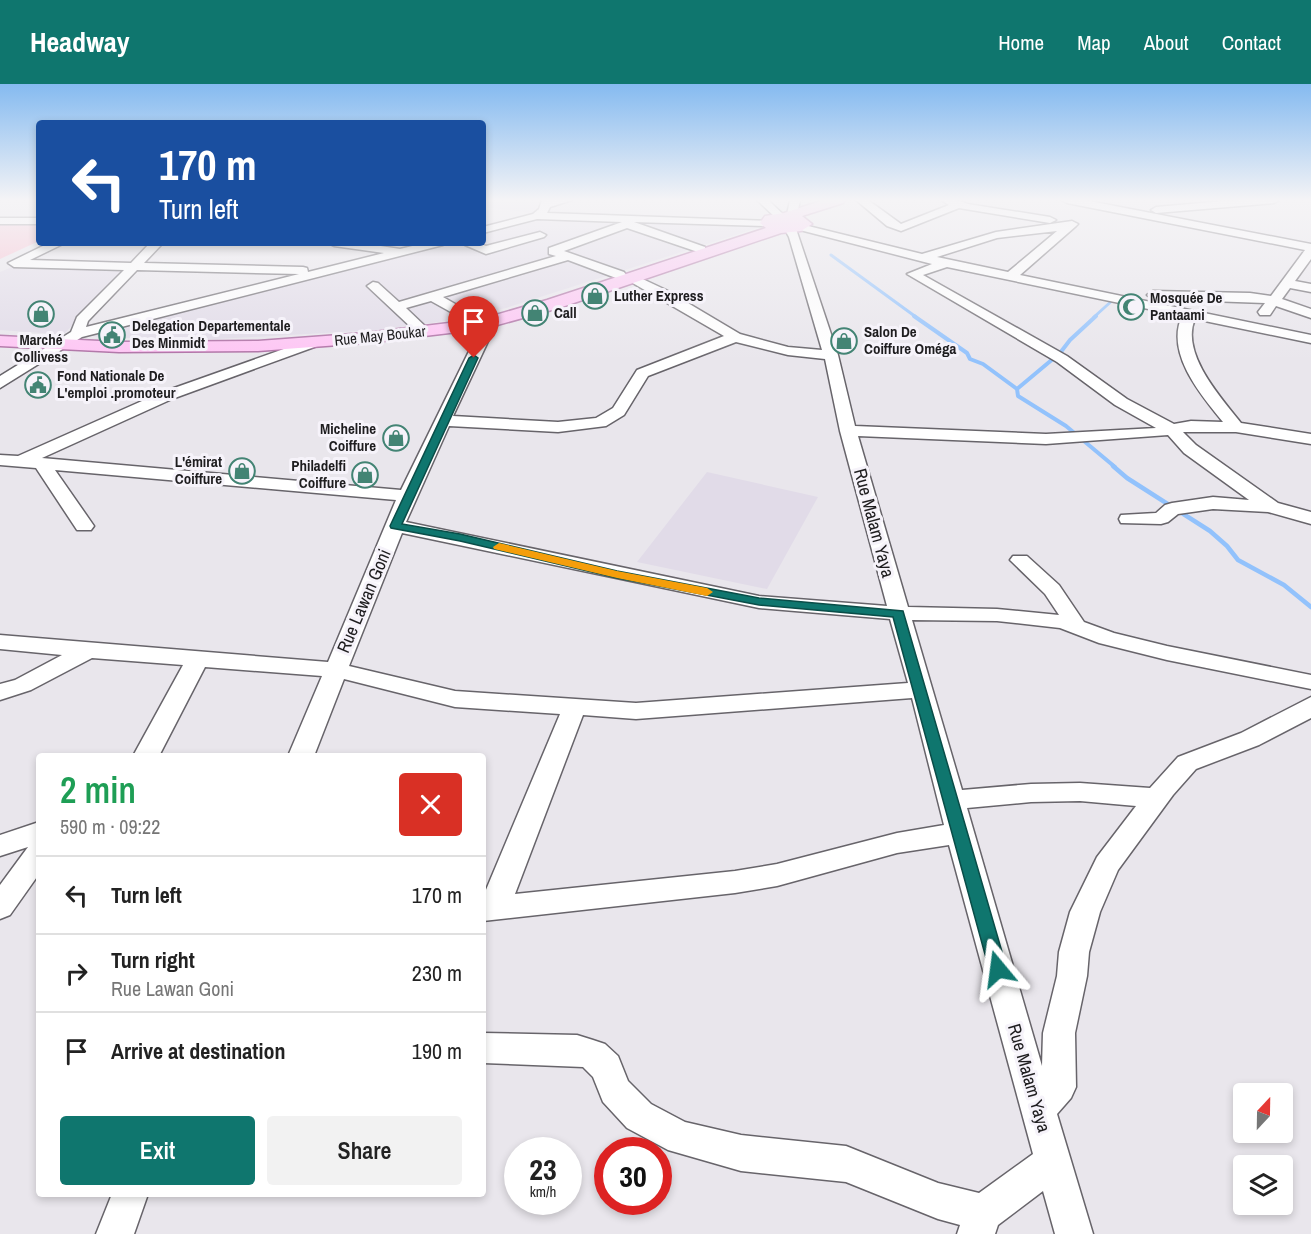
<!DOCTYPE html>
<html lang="en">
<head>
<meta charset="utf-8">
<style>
	body { margin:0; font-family:"Archivo Narrow",sans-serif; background:#f2f2f2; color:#222; height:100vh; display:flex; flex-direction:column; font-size:22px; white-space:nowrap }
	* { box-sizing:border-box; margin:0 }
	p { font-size:20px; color:#767676 }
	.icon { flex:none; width:33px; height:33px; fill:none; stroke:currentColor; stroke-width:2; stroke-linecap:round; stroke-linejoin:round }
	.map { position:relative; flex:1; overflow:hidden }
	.sheet { position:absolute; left:36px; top:669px; width:450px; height:444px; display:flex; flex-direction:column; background:#fff; border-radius:6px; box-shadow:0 3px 9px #0003 }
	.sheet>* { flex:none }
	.guide { position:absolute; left:36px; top:36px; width:450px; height:126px; border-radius:6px; box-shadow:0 3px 9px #0003; background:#1a4fa0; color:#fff; overflow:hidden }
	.needle { width:39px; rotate:22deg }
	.controls { position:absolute; left:1233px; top:999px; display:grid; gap:12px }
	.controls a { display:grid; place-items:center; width:60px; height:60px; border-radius:6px; background:#fff; box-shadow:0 3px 9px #0003; font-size:30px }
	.speed { position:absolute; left:504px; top:1053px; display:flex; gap:12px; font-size:30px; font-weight:700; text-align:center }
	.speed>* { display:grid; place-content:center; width:78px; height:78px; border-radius:50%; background:#fff; box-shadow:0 3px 9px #0003; line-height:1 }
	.speed small { font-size:15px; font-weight:400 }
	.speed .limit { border:9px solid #d22; background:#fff; color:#111 }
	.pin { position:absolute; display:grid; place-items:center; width:51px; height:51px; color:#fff; margin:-62px -26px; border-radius:50% 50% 50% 0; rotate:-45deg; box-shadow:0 0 6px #0007 }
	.pin .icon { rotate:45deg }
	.me { position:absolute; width:66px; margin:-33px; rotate:344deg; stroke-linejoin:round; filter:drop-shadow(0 0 4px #0008) }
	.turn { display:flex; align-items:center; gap:21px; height:126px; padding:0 24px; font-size:27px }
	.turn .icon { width:78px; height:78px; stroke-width:2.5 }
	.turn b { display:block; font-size:42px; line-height:51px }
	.round { display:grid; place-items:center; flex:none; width:63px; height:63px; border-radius:6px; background:#f2f2f2 }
	.headline { display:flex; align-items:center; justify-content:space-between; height:102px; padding:0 24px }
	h1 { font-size:36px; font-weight:600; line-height:45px; color:#1e9e55 }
	.button { display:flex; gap:12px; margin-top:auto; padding:12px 24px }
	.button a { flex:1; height:69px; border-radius:6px; background:#0f766e; color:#fff; font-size:24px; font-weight:600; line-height:69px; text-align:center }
	.button a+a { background:#f2f2f2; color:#222 }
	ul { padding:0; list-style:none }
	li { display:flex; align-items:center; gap:18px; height:78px; padding:0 24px; border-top:2px solid #e0e0e0 }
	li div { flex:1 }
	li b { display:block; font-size:22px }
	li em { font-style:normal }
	header { display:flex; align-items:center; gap:36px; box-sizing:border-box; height:84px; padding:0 30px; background:#0f766e; color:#fff }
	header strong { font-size:28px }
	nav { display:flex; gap:33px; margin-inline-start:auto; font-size:21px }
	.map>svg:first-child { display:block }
	.built { fill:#e1dbe8 }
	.green { fill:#f9bbcd }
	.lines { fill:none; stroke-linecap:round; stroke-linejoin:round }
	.stream-far2 { stroke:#92c2fc; stroke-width:3 }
	.stream-far1 { stroke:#92c2fc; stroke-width:4 }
	.stream { stroke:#92c2fc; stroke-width:4.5 }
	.minor-casing { stroke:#67646a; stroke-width:3 }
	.major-casing { stroke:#af71a5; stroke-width:3 }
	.minor { fill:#fff; fill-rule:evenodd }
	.major { fill:#fec5f4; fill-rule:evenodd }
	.route { fill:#0f766e; stroke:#0a4d48; stroke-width:1.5 }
	.slow { fill:#f59e0b }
	.labels { text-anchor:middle; stroke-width:6; stroke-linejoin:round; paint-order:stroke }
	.far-poi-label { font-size:15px; font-weight:bold; fill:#1e1d1f; stroke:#f6f3fa; text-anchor:start }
	.far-street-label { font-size:15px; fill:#1e1d1f; stroke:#f6f3fa }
	.street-label { font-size:18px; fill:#1e1d1f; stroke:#f6f3fa }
</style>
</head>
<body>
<header>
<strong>Headway</strong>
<nav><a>Home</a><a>Map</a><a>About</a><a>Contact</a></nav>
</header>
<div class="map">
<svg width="1311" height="1150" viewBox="0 0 1311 1150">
	<rect width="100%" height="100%" fill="#e9e6ec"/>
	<path class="built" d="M 483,116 L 540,116 L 541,117 L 532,129 L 483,123 Z
		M 537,132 L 766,141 L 506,224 L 446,237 L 377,246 L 217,255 L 117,254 L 77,251 L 431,159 L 483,159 L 483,145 Z
		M 17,181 L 125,186 L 65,249 L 56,250 L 0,246 L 0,188 Z
		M 707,388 L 818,413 L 767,505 L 637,478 Z"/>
	<path class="green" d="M 0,137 L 39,138 L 39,157 L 0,175 Z"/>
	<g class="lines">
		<path class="stream-far2" d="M 831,171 L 916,233
			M 1094,233 L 1115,214"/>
		<path class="stream-far1" d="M 914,232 L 967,269 L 970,275 L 983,280 L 1017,305 L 1018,312 L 1066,342 L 1115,383
			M 1017,305 L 1060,269 L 1070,256 L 1096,232"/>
		<path class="stream" d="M 1113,382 L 1127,394 L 1210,447 L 1227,462 L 1238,476 L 1284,501 L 1311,523"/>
		<g class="minor-casing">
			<path id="minor" d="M 542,116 L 572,116 L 550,123 L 547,129 L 771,137 L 771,141 L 767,142 L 634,138 L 705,163 L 705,167 L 701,169 L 627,144 L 564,167 L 624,188 L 626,191 L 634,191 L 666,206 L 740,250 L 788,263 L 822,266 L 789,153 L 784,144 L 786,142 L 795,143 L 800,140 L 922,170 L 996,148 L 1072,137 L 1078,140 L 1076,142 L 1020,191 L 1311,251 L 1311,259 L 1195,235 C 1180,269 1221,314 1241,339 L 1311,350 L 1311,360 L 1236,348 L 1183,348 L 1196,361 L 1278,419 L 1311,428 L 1311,440 L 1268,428 L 1213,425 L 1178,430 L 1168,438 L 1161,440 L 1121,439 L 1119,435 L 1121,431 L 1156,429 L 1165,421 L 1172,419 L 1213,413 L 1249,416 L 1184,369 L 1168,351 L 1046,360 L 858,352 L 908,523 L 997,525 L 1059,531 L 1045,510 L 1010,476 L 1013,472 L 1027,472 L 1059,501 L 1084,538 L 1114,549 L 1167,562 L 1311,591 L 1311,605 L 1167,576 L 1099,559 L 1060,544 L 997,537 L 912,536 L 962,706 L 1031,700 L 1080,699 L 1150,704 L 1178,673 L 1241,649 L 1311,613 L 1311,634 L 1259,661 L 1196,685 L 1173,711 L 1118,786 L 1100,828 L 1089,868 L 1087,892 L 1075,949 L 1076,1003 L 1071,1014 L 1057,1030 L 1093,1150 L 1055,1150 L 1043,1107 L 998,1141 L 995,1150 L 957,1150 L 960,1141 L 938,1135 L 846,1098 L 741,1087 L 668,1066 L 627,1044 L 603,1018 L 593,993 L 583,983 L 483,979 L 483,949 L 577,951 L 593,956 L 605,960 L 618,972 L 628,997 L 651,1020 L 685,1038 L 741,1051 L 846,1062 L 938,1099 L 979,1109 L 1033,1070 L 949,761 L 897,769 L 777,802 L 735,809 L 483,837 L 483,813 L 560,630 L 455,623 L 344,595 L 314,672 L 288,672 L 322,592 L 205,583 L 159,672 L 133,672 L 183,581 L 92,574 L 31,606 L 0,616 L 0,600 L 15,596 L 62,571 L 0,565 L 0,551 L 328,578 L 396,416 L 55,386 L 94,442 L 91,446 L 77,446 L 36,384 L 0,381 L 0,371 L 18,372 L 160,309 L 312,255 L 319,259 L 317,262 L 172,315 L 42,374 L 401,406 L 476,253 L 476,242 L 431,217 L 406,224 L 427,244 L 420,248 L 415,247 L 367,202 L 373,198 L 378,199 L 399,218 L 556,172 L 549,170 L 549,164 L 622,138 L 537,135 L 483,149 L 483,143 L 533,130 L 539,125 ZM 796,145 L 932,180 L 907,190 L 1057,278 L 1115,321 L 1156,344 L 1046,350 L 855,342 L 838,271 ZM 1057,147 L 1008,188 L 937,173 L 997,154 ZM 568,176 L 616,194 L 624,194 L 724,252 L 637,286 L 613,324 L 596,334 L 558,338 L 453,332 L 490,253 L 490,240 L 443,213 ZM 947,183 L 1182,232 C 1165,269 1201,311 1223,338 L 1191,337 L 1174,340 L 1127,315 L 1067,272 L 923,191 ZM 736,258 L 788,271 L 825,275 L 840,347 L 887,522 L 759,512 L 406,438 L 449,342 L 558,348 L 606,342 L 624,331 L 648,292 ZM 402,449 L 759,524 L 890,535 L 908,599 L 636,619 L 455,607 L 349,582 ZM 912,614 L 944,741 L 897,749 L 777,780 L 735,787 L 515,810 L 583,631 L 636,635 ZM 1080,717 L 1136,722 L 1097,773 L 1070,828 L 1059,868 L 1057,892 L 1043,949 L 1042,982 L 967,724 L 1031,718 Z
				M 757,116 L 768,116 L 786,133 L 785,135 L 777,135 Z
				M 790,116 L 800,116 L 797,131 L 792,134 L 787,131 Z
				M 856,116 L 868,116 L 901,140 L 949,121 L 941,116 L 957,116 L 968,120 L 1050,133 L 1056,136 L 1050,139 L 959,124 L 901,147 L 887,142 Z
				M 1062,116 L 1084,116 L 1311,160 L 1311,175 L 1295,197 L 1311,200 L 1311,208 L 1290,204 L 1282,215 L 1311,225 L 1311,234 L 1276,222 L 1270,231 L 1260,231 L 1258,228 L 1265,219 L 1153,215 L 1147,211 L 1153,207 L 1250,209 L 1271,212 L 1305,166 L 1067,119 Z
				M 1235,116 L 1279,116 L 1274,119 L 1156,129 L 1151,126 L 1156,123 Z
				M 0,134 L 39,134 L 39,140 L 0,140 Z
				M 540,148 L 546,151 L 544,153 L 486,170 L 465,161 L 477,159 L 486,162 Z
				M 49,159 L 65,159 L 30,176 L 131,179 L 150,159 L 163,159 L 144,179 L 303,183 L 307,184 L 308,188 L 384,169 L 334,162 L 328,159 L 361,159 L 400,165 L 425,159 L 445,159 L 443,161 L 82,253 L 0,304 L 0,292 L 71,248 L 77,233 L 124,186 L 14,183 L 8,179 ZM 137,186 L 299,190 L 86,243 L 88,237 Z
				M 39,738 L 39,790 L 10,831 L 0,835 L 0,801 L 28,763 L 0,772 L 0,751 Z
				M 112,1110 L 148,1110 L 134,1150 L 96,1150 Z"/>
		</g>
		<g class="major-casing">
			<path id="major" d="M 824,116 L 845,116 L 843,119 L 802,132 L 812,140 L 801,147 L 781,149 L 559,224 L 483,245 L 366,259 L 258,267 L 119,268 L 0,262 L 0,252 L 119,258 L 258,257 L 366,249 L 482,235 L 547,216 L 766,144 L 760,139 L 765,132 L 784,129 Z"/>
		</g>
		<use href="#minor" class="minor"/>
		<use href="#major" class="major"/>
	</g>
	<linearGradient id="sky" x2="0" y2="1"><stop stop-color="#85baf0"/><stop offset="0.42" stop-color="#f5f4f6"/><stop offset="1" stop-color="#f5f4f6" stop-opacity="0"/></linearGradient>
	<rect width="1311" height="277" fill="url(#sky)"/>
	<path class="route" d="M 474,271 L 478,274 L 402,440 L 460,450 L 617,487 L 759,514 L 903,527 L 1007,885 L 1005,891 L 998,893 L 991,891 L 989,885 L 893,533 L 759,521 L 617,494 L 460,457 L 391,444 L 390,442 L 469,274 Z"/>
	<path class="slow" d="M 499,459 L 617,487 L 707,504 L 713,508 L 707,512 L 617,494 L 494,465 L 493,463 Z"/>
	<defs>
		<g id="shop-ring" transform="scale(1.35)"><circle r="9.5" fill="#f6f3fa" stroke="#438474" stroke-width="1.5"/><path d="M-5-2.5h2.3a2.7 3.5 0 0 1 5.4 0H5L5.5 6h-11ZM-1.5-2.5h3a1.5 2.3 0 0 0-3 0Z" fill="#438474"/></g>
		<g id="mosque-ring" transform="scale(1.35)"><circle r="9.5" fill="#f6f3fa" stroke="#438474" stroke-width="1.5"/><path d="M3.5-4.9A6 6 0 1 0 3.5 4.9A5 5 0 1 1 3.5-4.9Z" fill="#438474"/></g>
		<g id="civic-ring" transform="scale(1.35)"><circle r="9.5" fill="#f6f3fa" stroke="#438474" stroke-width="1.5"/><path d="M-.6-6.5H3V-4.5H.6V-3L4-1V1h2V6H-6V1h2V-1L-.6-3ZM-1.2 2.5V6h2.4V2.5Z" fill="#438474"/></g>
	</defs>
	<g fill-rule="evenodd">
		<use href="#shop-ring" x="595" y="212"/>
		<use href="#mosque-ring" x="1131" y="223"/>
		<use href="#shop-ring" x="535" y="229"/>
		<use href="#shop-ring" x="41" y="230"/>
		<use href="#civic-ring" x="112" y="251"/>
		<use href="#shop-ring" x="844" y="257"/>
		<use href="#civic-ring" x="38" y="301"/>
		<use href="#shop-ring" x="396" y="354"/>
		<use href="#shop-ring" x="242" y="387"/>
		<use href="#shop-ring" x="365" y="391"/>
	</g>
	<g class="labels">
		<g class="far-poi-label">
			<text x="614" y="217">Luther Express</text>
			<text x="1150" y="219">Mosquée De<tspan x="1150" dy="17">Pantaami</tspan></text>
			<text x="554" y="234">Call</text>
			<text x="132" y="247">Delegation Departementale<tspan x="132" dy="17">Des Minmidt</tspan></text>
			<text x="864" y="253">Salon De<tspan x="864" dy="17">Coiffure Oméga</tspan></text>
			<text x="41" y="261" text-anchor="middle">Marché<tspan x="41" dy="17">Collivess</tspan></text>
			<text x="57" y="297">Fond Nationale De<tspan x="57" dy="17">L'emploi .promoteur</tspan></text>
			<text x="376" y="350" text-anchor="end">Micheline<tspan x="376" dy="17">Coiffure</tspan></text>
			<text x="222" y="383" text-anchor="end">L'émirat<tspan x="222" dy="17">Coiffure</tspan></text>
			<text x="346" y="387" text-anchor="end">Philadelfi<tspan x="346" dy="17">Coiffure</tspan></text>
		</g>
		<g class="far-street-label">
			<text transform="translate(380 252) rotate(-6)" y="5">Rue May Boukar</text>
		</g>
		<g class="street-label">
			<text transform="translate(874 439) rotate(75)" y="6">Rue Malam Yaya</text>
			<text transform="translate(364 517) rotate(-67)" y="6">Rue Lawan Goni</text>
			<text transform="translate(1029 994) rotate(74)" y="6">Rue Malam Yaya</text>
		</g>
	</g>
</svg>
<div class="controls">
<a><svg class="needle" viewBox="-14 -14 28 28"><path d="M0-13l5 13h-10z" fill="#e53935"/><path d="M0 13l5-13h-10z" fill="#767676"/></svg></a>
<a><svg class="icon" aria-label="layers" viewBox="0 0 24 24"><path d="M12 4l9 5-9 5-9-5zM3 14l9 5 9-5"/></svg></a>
</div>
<div class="speed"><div>23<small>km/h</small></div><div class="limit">30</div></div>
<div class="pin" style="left:474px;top:274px;background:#d93025"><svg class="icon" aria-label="arrive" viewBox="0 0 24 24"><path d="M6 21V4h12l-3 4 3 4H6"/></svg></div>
<svg class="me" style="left:998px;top:885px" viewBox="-20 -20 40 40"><path d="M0-17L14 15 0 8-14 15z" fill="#0f766e" stroke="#fff" stroke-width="4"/></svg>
<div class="guide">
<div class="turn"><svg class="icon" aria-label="left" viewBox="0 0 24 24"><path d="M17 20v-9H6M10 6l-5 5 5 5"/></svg><div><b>170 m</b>Turn left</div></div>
</div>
<section class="sheet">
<div class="headline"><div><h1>2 min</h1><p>590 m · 09:22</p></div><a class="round" style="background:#d93025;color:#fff"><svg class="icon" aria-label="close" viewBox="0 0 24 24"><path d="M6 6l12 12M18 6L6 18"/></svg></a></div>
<ul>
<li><svg class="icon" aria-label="left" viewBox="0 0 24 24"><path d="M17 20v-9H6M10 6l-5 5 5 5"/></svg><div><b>Turn left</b></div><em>170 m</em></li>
<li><svg class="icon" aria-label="right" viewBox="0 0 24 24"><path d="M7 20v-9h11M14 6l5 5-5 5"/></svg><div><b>Turn right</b><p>Rue Lawan Goni</p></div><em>230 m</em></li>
<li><svg class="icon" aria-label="arrive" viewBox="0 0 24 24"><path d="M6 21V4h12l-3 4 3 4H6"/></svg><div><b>Arrive at destination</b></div><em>190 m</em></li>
</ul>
<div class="button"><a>Exit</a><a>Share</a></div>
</section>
</div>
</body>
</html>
